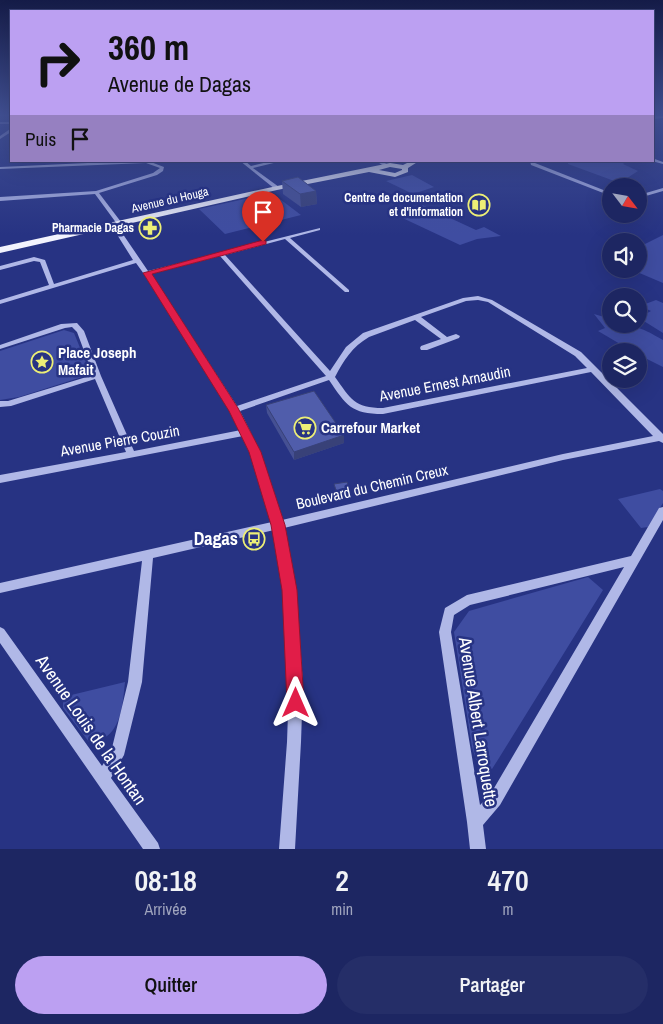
<!DOCTYPE html>
<html lang="fr">
<head>
<meta charset="utf-8">
<style>
	body { margin:0; font-family:"Archivo Narrow",sans-serif; background:#252e68; color:#f1f3f6; height:100vh; display:flex; flex-direction:column; font-size:19px; white-space:nowrap }
	* { box-sizing:border-box; margin:0 }
	p { font-size:16px; color:#a0a5be }
	.icon { flex:none; width:28px; height:28px; fill:none; stroke:currentColor; stroke-width:2; stroke-linecap:round; stroke-linejoin:round }
	.map { position:relative; height:849px; overflow:hidden }
	.panel { display:flex; flex-direction:column; background:#1d2662; flex:1 }
	.panel>* { flex:none }
	.banner { position:absolute; left:10px; top:10px; width:644px; height:152px; border-radius:0px; box-shadow:0 5px 20px #0002,0 0 0 1px #3b4377; background:#bca0f2; color:#111; overflow:hidden }
	.needle { width:32px; rotate:121deg }
	.tools { position:absolute; left:602px; top:178px; display:grid; gap:10px }
	.tools a { display:grid; place-items:center; width:45px; height:45px; border-radius:50%; background:#1d2662; box-shadow:0 5px 20px #0002,0 0 0 1px #3b4377; font-size:25px }
	.pin { position:absolute; display:grid; place-items:center; width:42px; height:42px; color:#fff; margin:-51px -21px; border-radius:50% 50% 50% 0; rotate:-45deg; box-shadow:0 0 5px #0007 }
	.pin .icon { rotate:45deg }
	.me { position:absolute; width:55px; margin:-28px; rotate:0deg; stroke-linejoin:round; filter:drop-shadow(0 0 4px #0008) }
	.turn { display:flex; align-items:center; gap:18px; height:105px; padding:0 15px; font-size:22px }
	.turn .icon { width:65px; height:65px; stroke-width:2.5 }
	.turn b { display:block; font-size:35px; line-height:42px }
	.then { display:flex; align-items:center; height:48px; padding:0 15px; background:#0003; gap:10px; font-size:19px }
	.eta { display:flex; justify-content:space-evenly; align-items:center; height:85px; text-align:center }
	.eta b { font-size:30px; font-weight:600; line-height:35px }
	.action { display:flex; gap:10px; margin-top:auto; padding:10px 15px }
	.action a { flex:1; height:58px; border-radius:30px; background:#bca0f2; color:#111; font-size:20px; font-weight:600; line-height:58px; text-align:center }
	.action a+a { background:#252e68; color:#f1f3f6 }
	.map>svg:first-child { display:block }
	.green { fill:#3f4da1 }
	.lines { fill:none; stroke-linecap:round; stroke-linejoin:round }
	.minor { fill:#b0b8e7; fill-rule:evenodd }
	.major { fill:#f2f3fd; fill-rule:evenodd }
	.wall { fill:#455093 }
	.shaded-wall { fill:#384178 }
	.building { fill:#505dab; stroke:#384178 }
	.route { fill:#e11d48; stroke:#92132f }
	.labels { text-anchor:middle; stroke-width:5; stroke-linejoin:round; paint-order:stroke }
	.far-poi-label { font-size:12px; font-weight:bold; fill:#fff; stroke:#273383; text-anchor:end }
	.far-street-label { font-size:12px; fill:#fff; stroke:#273383 }
	.poi-label { font-size:15px; font-weight:bold; fill:#fff; stroke:#273383; text-anchor:start }
	.street-label { font-size:15px; fill:#fff; stroke:#273383 }
	.near-poi-label { font-size:18px; font-weight:bold; fill:#fff; stroke:#273383; text-anchor:end }
	.near-street-label { font-size:18px; fill:#fff; stroke:#273383 }
</style>
</head>
<body>
<div class="map">
<svg width="663" height="849" viewBox="0 0 663 849">
	<rect width="100%" height="100%" fill="#273383"/>
	<path class="green" d="M 568,161 L 626,161 L 623,164 L 638,171 L 621,182 L 617,182 L 568,164 Z
		M 412,175 L 434,187 L 413,194 L 386,181 Z
		M 272,193 L 301,215 L 225,234 L 199,209 Z
		M 422,205 L 476,230 L 484,227 L 501,236 L 477,239 L 460,245 L 394,214 Z
		M 663,235 L 663,283 L 630,269 L 639,269 L 639,247 Z
		M 656,300 L 663,303 L 663,333 L 639,318 L 639,315 L 642,316 L 651,311 L 640,306 Z
		M 594,314 L 611,319 L 611,324 C 634,324 644,329 663,340 L 663,367 L 639,355 L 639,351 L 632,351 L 598,331 L 605,328 Z
		M 64,330 L 74,333 L 89,370 L 82,377 L 19,397 L 0,400 L 0,351 Z
		M 660,489 L 663,491 L 663,503 L 648,527 L 641,528 L 618,499 Z
		M 588,577 L 603,590 L 499,758 L 492,769 L 479,769 L 472,747 L 454,632 L 469,611 Z
		M 125,682 C 123,700 122,728 104,738 C 100,740 93,741 89,742 L 63,708 L 63,697 Z"/>
	<g class="lines">
		<path class="minor" d="M 0,122 L 11,122 L 11,124 L 0,124 Z
			M 10,129 L 11,129 L 11,132 L 0,139 L 0,136 Z
			M 652,158 L 663,162 L 663,164 L 652,161 Z
			M 132,161 L 148,161 L 164,167 L 163,171 L 157,175 L 99,193 L 121,222 L 121,224 L 117,224 L 95,194 L 0,201 L 0,197 L 96,191 L 153,173 L 160,168 L 146,163 L 0,169 L 0,167 Z
			M 240,161 L 245,161 L 251,166 L 272,161 L 282,161 L 253,168 L 279,187 L 279,189 L 275,189 Z
			M 376,161 L 382,161 L 388,165 L 384,166 Z
			M 530,161 L 534,161 L 535,163 L 611,193 L 611,196 L 531,165 Z
			M 663,188 L 663,191 L 639,198 L 639,195 Z
			M 114,223 L 116,224 L 148,271 L 320,228 L 320,230 L 290,238 L 349,290 L 349,292 L 345,292 L 285,239 L 225,255 L 330,371 L 346,347 L 363,333 L 463,298 L 478,296 L 492,300 L 581,352 L 663,434 L 663,443 L 659,441 L 563,460 L 284,528 L 296,590 L 303,684 L 301,742 L 295,849 L 279,849 L 287,742 L 289,684 L 284,590 L 274,530 L 153,558 L 142,682 L 124,755 L 111,778 L 158,843 L 160,849 L 143,849 L 0,643 L 0,627 L 4,629 L 102,766 L 111,752 L 128,682 L 142,561 L 0,593 L 0,583 L 272,522 L 250,451 L 243,436 L 0,483 L 0,475 L 126,452 L 95,379 L 11,406 L 0,407 L 0,401 L 8,401 L 93,375 L 77,332 L 72,327 L 65,328 L 0,349 L 0,345 L 61,324 L 77,323 L 84,331 L 101,376 L 134,451 L 241,430 L 231,410 L 149,281 L 136,263 L 0,304 L 0,300 L 49,285 L 40,262 L 34,261 L 0,270 L 0,266 L 34,257 L 45,260 L 54,284 L 133,260 L 111,225 ZM 220,256 L 326,376 L 237,406 L 151,274 ZM 478,300 L 488,302 L 575,356 L 587,368 L 383,408 C 354,408 351,399 335,377 C 344,360 352,347 369,337 L 415,320 L 441,339 L 421,346 L 420,348 L 421,350 L 427,350 L 459,338 L 460,336 L 456,334 L 447,337 L 421,317 L 466,301 ZM 591,372 L 653,436 L 563,454 L 282,520 L 260,451 L 240,411 L 329,380 C 346,405 351,414 383,414 Z
			M 663,507 L 663,520 L 500,805 L 483,825 L 486,849 L 470,849 L 467,822 L 439,632 L 445,608 L 467,595 L 631,556 L 659,508 ZM 624,567 L 490,795 L 480,805 L 451,632 L 454,615 L 470,605 Z"/>
		<path class="major" d="M 652,116 L 663,116 L 663,118 L 652,119 Z
			M 411,161 L 419,161 L 408,168 L 408,172 L 395,177 L 369,172 L 277,190 L 0,253 L 0,247 L 277,186 L 390,163 L 403,165 ZM 390,167 L 402,169 L 402,170 L 395,173 L 379,170 Z"/>
	</g>
	<path class="wall" d="M 282,181 L 316,191 L 317,204 L 301,207 L 283,194 Z
		M 266,405 L 344,435 L 344,443 L 294,460 L 267,413 Z"/>
	<path class="shaded-wall" d="M 316,191 L 317,204 L 301,207 L 300,194 Z
		M 344,435 L 344,443 L 294,460 L 294,452 Z
		M 351,493 L 351,495 L 338,498 L 338,496 Z"/>
	<path class="building" d="M 298,177 L 316,191 L 300,194 L 282,181 Z
		M 314,391 L 344,435 L 294,452 L 266,405 Z
		M 347,482 L 351,493 L 338,496 L 334,484 Z"/>
	<linearGradient id="sky" x2="0" y2="1"><stop stop-color="#151c48"/><stop offset="0.49" stop-color="#415093"/><stop offset="1" stop-color="#415093" stop-opacity="0"/></linearGradient>
	<rect width="663" height="235" fill="url(#sky)"/>
	<path class="route" d="M 263,240 L 266,241 L 266,244 L 152,274 L 238,408 L 261,452 L 285,525 L 297,590 L 304,703 L 302,709 L 296,712 L 289,709 L 287,703 L 282,590 L 271,525 L 249,452 L 229,411 L 143,273 Z"/>
	<defs>
		<g id="library-ring" transform="scale(1.125)"><circle r="9.5" fill="#273383" stroke="#edef76" stroke-width="1.5"/><path d="M-6-4Q-3-5.5-.7-3.5V5Q-3 3-6 4ZM6-4Q3-5.5 .7-3.5V5Q3 3 6 4Z" fill="#edef76"/></g>
		<g id="pharmacy-ring" transform="scale(1.125)"><circle r="9.5" fill="#273383" stroke="#edef76" stroke-width="1.5"/><path d="M-2-6h4v4h4v4h-4v4h-4v-4h-4v-4h4Z" fill="#edef76"/></g>
		<g id="sight-ring" transform="scale(1.125)"><circle r="9.5" fill="#273383" stroke="#edef76" stroke-width="1.5"/><path d="M0-6L1.8-2.2L6-1.7L2.9 1.2L3.7 5.4L0 3.3L-3.7 5.4L-2.9 1.2L-6-1.7L-1.8-2.2Z" fill="#edef76"/></g>
		<g id="supermarket-ring" transform="scale(1.125)"><circle r="9.5" fill="#273383" stroke="#edef76" stroke-width="1.5"/><path d="M-6-5.5h2.5l.6 2H6L4.5 2H-2.5L-4.4-4H-6ZM-1.5 3.2a1.3 1.3 0 1 0 .1 0ZM3 3.2a1.3 1.3 0 1 0 .1 0Z" fill="#edef76"/></g>
		<g id="bus-ring" transform="scale(1.125)"><circle r="9.5" fill="#273383" stroke="#edef76" stroke-width="1.5"/><path d="M-5-6H5V4H4V6H2V4H-2V6H-4V4H-5ZM-3.5-4V0h7V-4ZM-3.5 1.2v1.5H-2V1.2ZM2 1.2v1.5H3.5V1.2Z" fill="#edef76"/></g>
	</defs>
	<g fill-rule="evenodd">
		<use href="#library-ring" x="479" y="205"/>
		<use href="#pharmacy-ring" x="150" y="228"/>
		<use href="#sight-ring" x="42" y="362"/>
		<use href="#supermarket-ring" x="305" y="428"/>
		<use href="#bus-ring" x="254" y="539"/>
	</g>
	<g class="labels">
		<g class="far-poi-label">
			<text x="463" y="202">Centre de documentation<tspan x="463" dy="14">et d'information</tspan></text>
			<text x="134" y="232">Pharmacie Dagas</text>
		</g>
		<g class="far-street-label">
			<text transform="translate(170 200) rotate(-13)" y="4">Avenue du Houga</text>
		</g>
		<g class="poi-label">
			<text x="58" y="358">Place Joseph<tspan x="58" dy="17">Mafait</tspan></text>
			<text x="321" y="433">Carrefour Market</text>
		</g>
		<g class="street-label">
			<text transform="translate(445 384) rotate(-11)" y="5">Avenue Ernest Arnaudin</text>
			<text transform="translate(120 441) rotate(-10)" y="5">Avenue Pierre Couzin</text>
			<text transform="translate(372 487) rotate(-13)" y="5">Boulevard du Chemin Creux</text>
		</g>
		<g class="near-poi-label">
			<text x="238" y="545">Dagas</text>
		</g>
		<g class="near-street-label">
			<text transform="translate(478 722) rotate(81)" y="6">Avenue Albert Larroquette</text>
			<text transform="translate(91 730) rotate(55)" y="6">Avenue Louis de la Hontan</text>
		</g>
	</g>
</svg>
<div class="tools">
<a><svg class="needle" viewBox="-14 -14 28 28"><path d="M0-13l5 13h-10z" fill="#e53935"/><path d="M0 13l5-13h-10z" fill="#a0a5be"/></svg></a>
<a><svg class="icon" aria-label="sound" viewBox="0 0 24 24"><path d="M4 9h4l5-4v14l-5-4H4zM17 9q2 3 0 6"/></svg></a>
<a><svg class="icon" aria-label="search" viewBox="0 0 24 24"><circle cx="10" cy="10" r="6"/><path d="M15 15l6 6"/></svg></a>
<a><svg class="icon" aria-label="layers" viewBox="0 0 24 24"><path d="M12 4l9 5-9 5-9-5zM3 14l9 5 9-5"/></svg></a>
</div>
<div class="pin" style="left:263px;top:242px;background:#d93025"><svg class="icon" aria-label="arrive" viewBox="0 0 24 24"><path d="M6 21V4h12l-3 4 3 4H6"/></svg></div>
<svg class="me" style="left:296px;top:703px" viewBox="-20 -20 40 40"><path d="M0-17L14 15 0 8-14 15z" fill="#e11d48" stroke="#fff" stroke-width="4"/></svg>
<div class="banner">
<div class="turn"><svg class="icon" aria-label="right" viewBox="0 0 24 24"><path d="M7 20v-9h11M14 6l5 5-5 5"/></svg><div><b>360 m</b>Avenue de Dagas</div></div>
<div class="then">Puis<svg class="icon" aria-label="arrive" viewBox="0 0 24 24"><path d="M6 21V4h12l-3 4 3 4H6"/></svg></div>
</div>
</div>
<section class="panel">
<div class="eta">
<div><b>08:18</b><p>Arrivée</p></div>
<div><b>2</b><p>min</p></div>
<div><b>470</b><p>m</p></div>
</div>
<div class="action"><a>Quitter</a><a>Partager</a></div>
</section>
</body>
</html>
